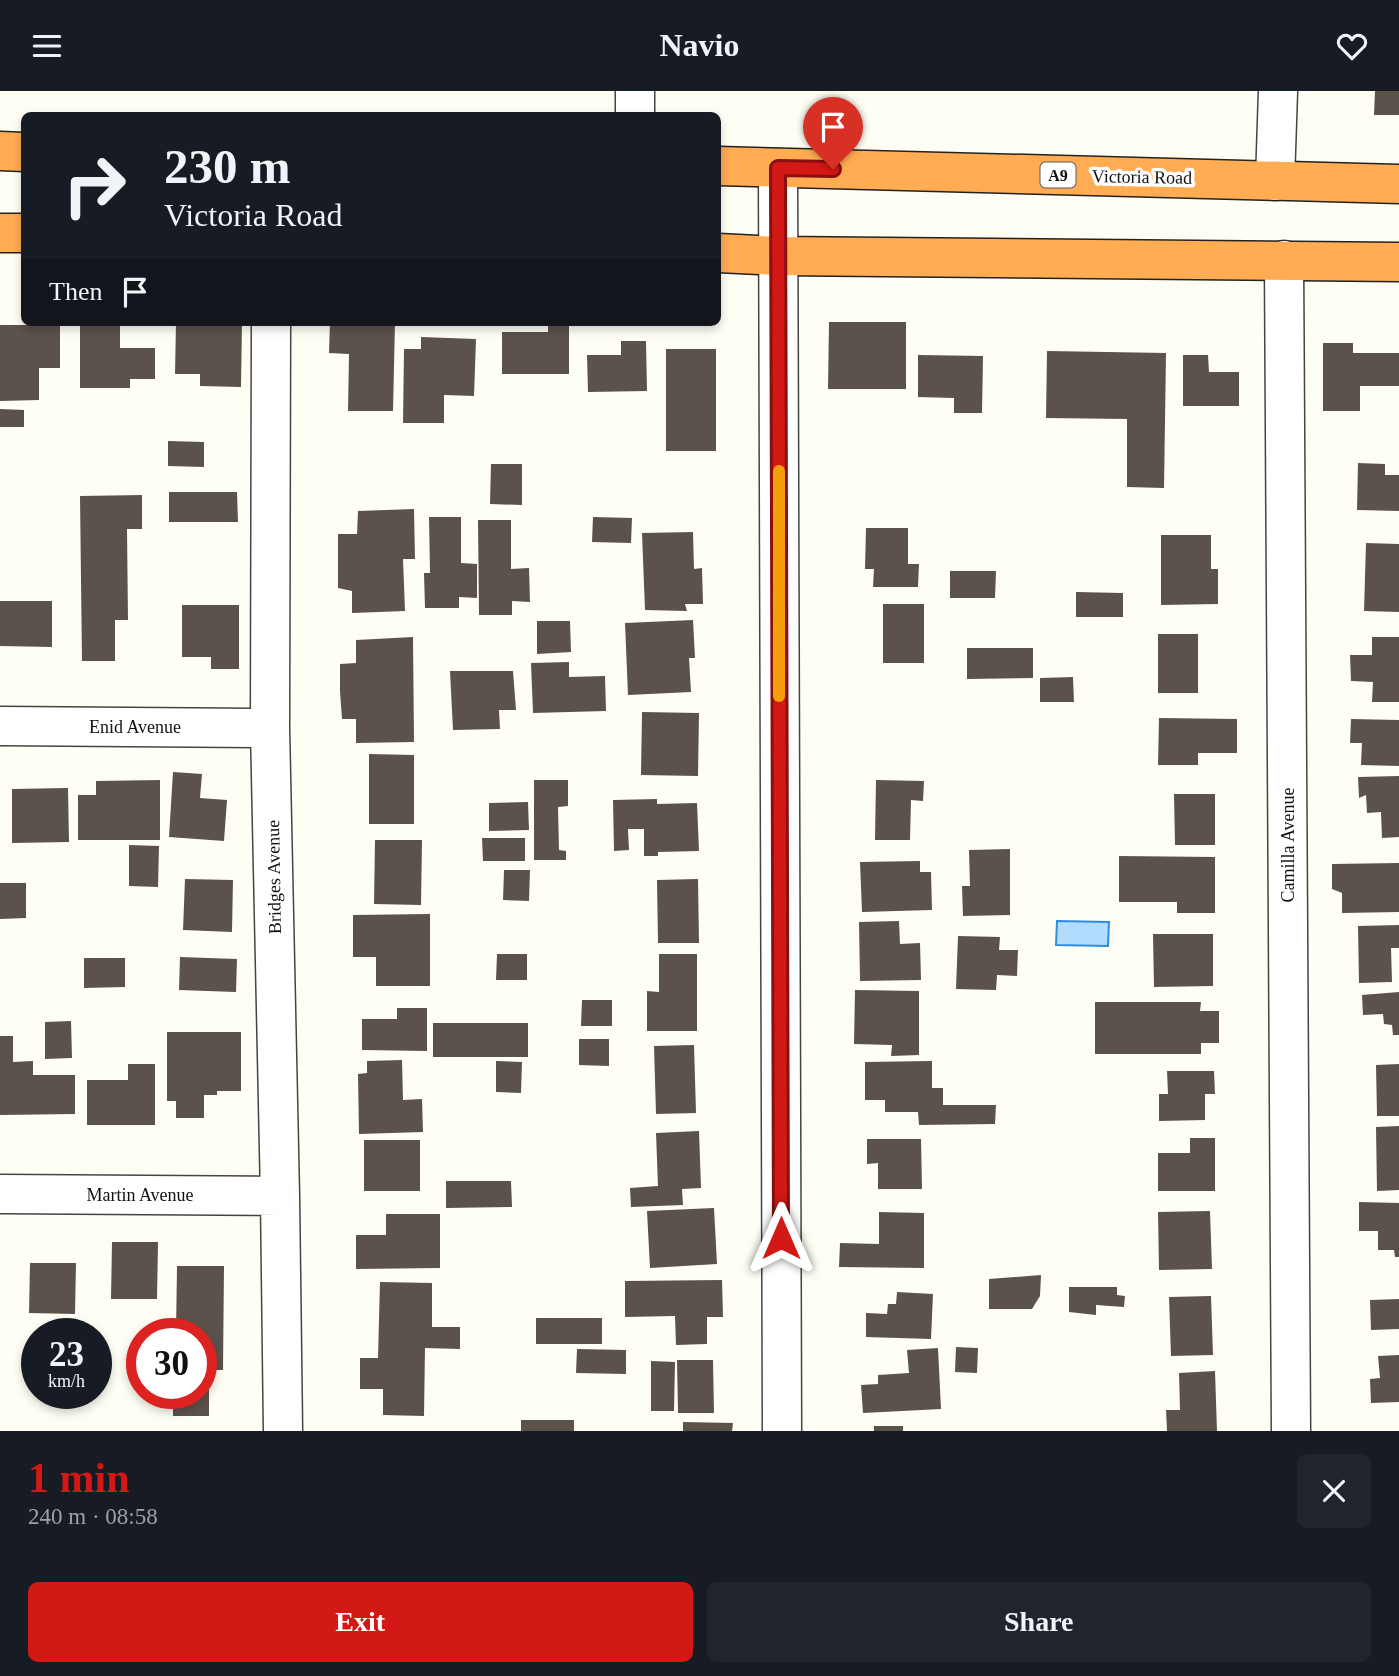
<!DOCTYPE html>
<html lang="en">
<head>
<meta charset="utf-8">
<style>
	body { margin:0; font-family:Georgia,serif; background:#20242c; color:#f1f3f6; height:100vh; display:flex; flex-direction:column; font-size:26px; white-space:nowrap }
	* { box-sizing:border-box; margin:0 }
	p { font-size:23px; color:#9ea1a6 }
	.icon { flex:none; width:38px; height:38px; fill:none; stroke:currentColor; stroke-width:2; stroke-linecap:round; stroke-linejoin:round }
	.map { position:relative; height:1340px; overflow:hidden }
	.panel { display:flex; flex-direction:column; background:#171b24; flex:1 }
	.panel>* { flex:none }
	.top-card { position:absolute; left:21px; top:21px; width:700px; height:214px; border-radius:10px; box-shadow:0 4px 10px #0003; background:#171b24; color:#f1f3f6; overflow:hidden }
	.speed { position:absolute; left:21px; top:1227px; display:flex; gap:14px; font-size:35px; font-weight:700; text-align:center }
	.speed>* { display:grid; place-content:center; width:91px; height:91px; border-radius:50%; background:#171b24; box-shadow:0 4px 10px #0003; line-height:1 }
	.speed small { font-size:18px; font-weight:400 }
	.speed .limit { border:10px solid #d22; background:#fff; color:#111 }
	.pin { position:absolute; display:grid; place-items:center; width:60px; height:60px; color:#fff; margin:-72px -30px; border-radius:50% 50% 50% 0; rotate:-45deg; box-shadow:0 0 7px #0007 }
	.pin .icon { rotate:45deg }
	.me { position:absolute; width:77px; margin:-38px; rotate:0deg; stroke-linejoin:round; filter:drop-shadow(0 0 5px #0008) }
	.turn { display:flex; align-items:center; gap:24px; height:147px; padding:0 28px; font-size:32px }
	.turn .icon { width:91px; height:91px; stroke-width:2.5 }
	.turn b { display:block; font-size:49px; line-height:60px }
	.then { display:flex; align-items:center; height:66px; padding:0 28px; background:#0003; gap:14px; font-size:26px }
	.round { display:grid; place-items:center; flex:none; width:74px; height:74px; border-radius:10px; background:#20242c }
	.summary { display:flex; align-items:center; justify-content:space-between; height:119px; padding:0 28px }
	h1 { font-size:42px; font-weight:800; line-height:52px; color:#d31916 }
	.button { display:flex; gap:14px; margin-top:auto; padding:14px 28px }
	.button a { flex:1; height:80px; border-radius:10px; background:#d31916; color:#fff; font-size:28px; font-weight:800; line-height:80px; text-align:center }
	.button a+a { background:#20242c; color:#f1f3f6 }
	header { display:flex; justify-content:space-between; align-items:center; height:91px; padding:0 28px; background:#171b24; font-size:32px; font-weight:800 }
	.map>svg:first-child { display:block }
	.water { fill:#b2dcfd; stroke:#308ddd; stroke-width:2 }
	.building { fill:#5b524b }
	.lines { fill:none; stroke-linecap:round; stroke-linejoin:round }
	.minor-casing { stroke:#444; stroke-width:41 }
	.highway-casing { stroke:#222; stroke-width:41 }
	.minor { stroke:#fff; stroke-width:38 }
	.highway { stroke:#ffac52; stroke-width:38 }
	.route-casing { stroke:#89100e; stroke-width:18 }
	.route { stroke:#d31916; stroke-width:12 }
	.slow { stroke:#f59e0b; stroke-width:12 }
	.labels { text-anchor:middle; stroke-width:7; stroke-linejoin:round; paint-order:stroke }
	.shield { fill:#fff; stroke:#585858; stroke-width:2 }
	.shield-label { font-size:16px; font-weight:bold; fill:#111 }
	.street-label { font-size:18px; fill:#111; stroke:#fff }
</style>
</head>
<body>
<header><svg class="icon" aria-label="menu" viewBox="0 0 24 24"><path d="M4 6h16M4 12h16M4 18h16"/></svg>Navio<svg class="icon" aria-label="heart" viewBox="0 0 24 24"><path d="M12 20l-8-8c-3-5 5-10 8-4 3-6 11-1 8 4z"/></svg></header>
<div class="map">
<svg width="1399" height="1340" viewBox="0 0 1399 1340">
	<rect width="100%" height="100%" fill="#fffef4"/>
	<path class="water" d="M 1057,830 L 1109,831 L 1108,855 L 1056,854 Z"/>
	<path class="building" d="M 1375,0 L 1399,0 L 1399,24 L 1374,24 Z
		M 80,231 L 120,231 L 120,257 L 155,257 L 155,288 L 130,288 L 130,297 L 80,297 Z
		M 176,231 L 242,231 L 241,296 L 200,295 L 200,283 L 175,283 Z
		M 330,231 L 395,231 L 393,320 L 348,320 L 349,263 L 329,262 Z
		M 548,231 L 569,231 L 569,283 L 502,283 L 502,241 L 548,241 Z
		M 829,231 L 906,231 L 906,298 L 828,298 Z
		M 0,234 L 60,234 L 60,277 L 39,277 L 39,309 L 0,310 Z
		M 421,246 L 476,248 L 474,305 L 444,304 L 444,332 L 403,332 L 404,258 L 421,258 Z
		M 621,250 L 646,250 L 647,300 L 588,301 L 587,264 L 621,264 Z
		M 1323,252 L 1353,252 L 1353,262 L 1399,262 L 1399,295 L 1360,295 L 1360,320 L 1323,320 Z
		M 666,258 L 716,258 L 716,360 L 666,360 Z
		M 1047,260 L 1166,262 L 1164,397 L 1127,396 L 1127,328 L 1046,327 Z
		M 918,264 L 983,265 L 982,322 L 954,322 L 954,307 L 918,306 Z
		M 1183,264 L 1208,264 L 1209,281 L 1239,281 L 1239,315 L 1183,315 Z
		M 0,318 L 24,319 L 24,336 L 0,336 Z
		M 168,350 L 204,351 L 204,376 L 168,375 Z
		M 1358,372 L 1385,373 L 1385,384 L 1399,384 L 1399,420 L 1357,419 Z
		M 491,373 L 522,373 L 522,414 L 490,413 Z
		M 169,401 L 237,401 L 238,431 L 169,431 Z
		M 142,404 L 142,438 L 127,438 L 128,529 L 115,529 L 115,570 L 82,570 L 80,405 Z
		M 414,418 L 415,468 L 403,468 L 405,520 L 352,522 L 352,500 L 338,497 L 338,443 L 357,443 L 358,420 Z
		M 429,426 L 461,426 L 461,472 L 477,473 L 477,507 L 459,506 L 459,517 L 425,517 L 424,482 L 430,482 Z
		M 593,426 L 632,427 L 631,452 L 592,451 Z
		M 478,429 L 511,429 L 511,478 L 529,477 L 530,511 L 512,510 L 512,524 L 479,524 Z
		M 866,437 L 908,437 L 908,473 L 919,473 L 918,496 L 873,496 L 874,478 L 865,478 Z
		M 693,441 L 694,478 L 702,477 L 703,513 L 685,513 L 687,520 L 645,519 L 642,442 Z
		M 1161,444 L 1211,444 L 1211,478 L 1218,478 L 1218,513 L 1161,514 Z
		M 1366,452 L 1399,453 L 1399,521 L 1364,520 Z
		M 950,480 L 996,480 L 995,507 L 950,507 Z
		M 1076,501 L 1123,502 L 1123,526 L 1076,526 Z
		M 0,510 L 52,510 L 52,556 L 0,555 Z
		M 883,513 L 924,513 L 924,572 L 883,572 Z
		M 182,514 L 239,514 L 239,578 L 211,578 L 211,566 L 182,566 Z
		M 693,529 L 695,567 L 689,567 L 691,601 L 628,604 L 625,532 Z
		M 537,530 L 570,530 L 571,561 L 537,563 Z
		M 1158,543 L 1198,543 L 1198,602 L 1158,602 Z
		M 413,546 L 414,651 L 356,652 L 356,628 L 342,628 L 340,600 L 340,573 L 356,572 L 356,549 Z
		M 1372,546 L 1399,546 L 1399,611 L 1372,611 L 1373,591 L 1351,590 L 1350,564 L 1372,564 Z
		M 967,557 L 1033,557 L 1033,587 L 967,588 Z
		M 569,571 L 569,586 L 605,585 L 606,620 L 533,622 L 531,572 Z
		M 450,580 L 513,580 L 516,619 L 499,619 L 500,638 L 453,639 Z
		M 1073,586 L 1074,611 L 1040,611 L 1040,587 Z
		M 642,621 L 699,622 L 698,685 L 641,684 Z
		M 1159,627 L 1237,628 L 1237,662 L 1198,662 L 1198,674 L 1158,674 Z
		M 1351,628 L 1399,629 L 1399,675 L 1361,674 L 1362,652 L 1350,652 Z
		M 369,663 L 414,664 L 414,733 L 369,733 Z
		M 173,681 L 202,683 L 200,707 L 227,709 L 224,750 L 169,746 Z
		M 1399,685 L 1399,746 L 1382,747 L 1381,721 L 1367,722 L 1366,704 L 1359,707 L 1358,686 Z
		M 160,689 L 160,749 L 78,749 L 78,704 L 96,704 L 96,690 Z
		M 534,689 L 568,689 L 568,715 L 558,716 L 559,759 L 566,760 L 566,769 L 534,769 Z
		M 876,689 L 924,690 L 923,710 L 911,709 L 910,749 L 875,749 Z
		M 68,697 L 69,751 L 12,752 L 12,698 Z
		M 1174,703 L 1215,703 L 1215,754 L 1175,754 Z
		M 657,708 L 657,713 L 697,712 L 699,760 L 658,761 L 658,765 L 644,765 L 644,738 L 628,738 L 629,759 L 614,760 L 613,709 Z
		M 528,711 L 529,739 L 489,740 L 489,712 Z
		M 482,747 L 525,747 L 525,770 L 483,770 Z
		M 375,749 L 422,749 L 421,814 L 374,813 Z
		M 129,754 L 159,755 L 158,796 L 129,795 Z
		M 1010,758 L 1010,824 L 963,825 L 962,795 L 970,795 L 969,759 Z
		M 1119,765 L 1215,766 L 1215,822 L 1177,822 L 1177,811 L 1119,811 Z
		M 920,770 L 920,781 L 931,781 L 932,819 L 862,821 L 860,771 Z
		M 1399,772 L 1399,821 L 1342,822 L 1342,802 L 1332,798 L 1332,773 Z
		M 504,779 L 530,779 L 529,810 L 503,809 Z
		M 185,788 L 233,789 L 232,841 L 183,839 Z
		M 698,788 L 699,852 L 658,852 L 657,789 Z
		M 0,792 L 26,792 L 26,827 L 0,828 Z
		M 430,823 L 430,895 L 376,895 L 376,866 L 353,866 L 353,824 Z
		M 899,830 L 900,853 L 920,852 L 921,889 L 860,890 L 859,831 Z
		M 1399,834 L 1399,857 L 1391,857 L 1392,891 L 1359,892 L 1358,835 Z
		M 1153,843 L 1213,843 L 1213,895 L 1154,896 Z
		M 958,845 L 1000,846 L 999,859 L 1018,859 L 1017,885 L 997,884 L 996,899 L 956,898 Z
		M 497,863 L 527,863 L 527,889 L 496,889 Z
		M 659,863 L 697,863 L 697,940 L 647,940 L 647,900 L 659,901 Z
		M 180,866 L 237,868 L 236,901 L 179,899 Z
		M 84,867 L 125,867 L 125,896 L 84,897 Z
		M 855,899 L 919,900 L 919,964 L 891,965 L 892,954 L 854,953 Z
		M 1399,901 L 1399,944 L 1393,944 L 1392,934 L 1384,933 L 1383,923 L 1363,924 L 1362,904 Z
		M 582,909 L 612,909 L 612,935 L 581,935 Z
		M 1095,911 L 1201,911 L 1200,920 L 1219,920 L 1219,952 L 1201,952 L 1201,963 L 1095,963 Z
		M 397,917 L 427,917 L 427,960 L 362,959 L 362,928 L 397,928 Z
		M 71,930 L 72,967 L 45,968 L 45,931 Z
		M 433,932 L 528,932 L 528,966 L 433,966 Z
		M 167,941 L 241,941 L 241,1000 L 217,1000 L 217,1004 L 204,1004 L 204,1027 L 176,1027 L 176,1010 L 167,1010 Z
		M 0,945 L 13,945 L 13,971 L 33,970 L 33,984 L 75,984 L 75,1023 L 0,1024 Z
		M 579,948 L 609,948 L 609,975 L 579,974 Z
		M 694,954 L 696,1022 L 656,1023 L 654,955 Z
		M 402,969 L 403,1009 L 422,1008 L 423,1041 L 359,1043 L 358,983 L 367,982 L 367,970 Z
		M 496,970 L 522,971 L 521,1002 L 496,1001 Z
		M 932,970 L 932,997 L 943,997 L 943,1014 L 996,1014 L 995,1033 L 919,1034 L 918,1021 L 885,1021 L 885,1009 L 865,1009 L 865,971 Z
		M 128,973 L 155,973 L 155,1034 L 87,1034 L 87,989 L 128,989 Z
		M 1399,973 L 1399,1025 L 1377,1025 L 1376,974 Z
		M 1167,980 L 1214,980 L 1215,1003 L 1205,1003 L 1205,1029 L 1159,1030 L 1159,1003 L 1168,1003 Z
		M 1399,1035 L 1399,1099 L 1377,1100 L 1376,1036 Z
		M 699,1040 L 701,1097 L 682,1098 L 683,1114 L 631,1116 L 630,1097 L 658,1095 L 656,1042 Z
		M 1190,1047 L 1215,1047 L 1215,1100 L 1158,1100 L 1158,1062 L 1190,1062 Z
		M 867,1048 L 921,1048 L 922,1098 L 878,1098 L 878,1072 L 867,1073 Z
		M 364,1049 L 420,1049 L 420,1100 L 364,1100 Z
		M 446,1090 L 511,1090 L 512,1116 L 446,1117 Z
		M 1359,1111 L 1399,1112 L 1399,1166 L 1395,1166 L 1394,1159 L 1378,1159 L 1378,1140 L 1359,1140 Z
		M 714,1117 L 717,1173 L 650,1177 L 647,1120 Z
		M 1210,1120 L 1212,1178 L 1159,1179 L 1158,1121 Z
		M 879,1121 L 924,1122 L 924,1177 L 839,1176 L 840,1152 L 879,1153 Z
		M 386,1123 L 440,1123 L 440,1177 L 356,1178 L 356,1144 L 386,1144 Z
		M 112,1151 L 158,1151 L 157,1208 L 111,1208 Z
		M 30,1172 L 76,1172 L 75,1223 L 29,1222 Z
		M 177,1175 L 224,1175 L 223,1279 L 201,1279 L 201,1242 L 176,1242 Z
		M 1041,1184 L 1040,1205 L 1032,1218 L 989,1218 L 989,1188 Z
		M 722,1189 L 723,1226 L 707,1226 L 707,1253 L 676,1254 L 675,1225 L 625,1226 L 625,1190 Z
		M 380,1191 L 432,1192 L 432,1236 L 460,1236 L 460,1258 L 425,1257 L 424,1325 L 383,1324 L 383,1298 L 360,1298 L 360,1267 L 378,1267 Z
		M 1069,1196 L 1117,1196 L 1117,1204 L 1125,1205 L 1124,1216 L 1096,1214 L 1096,1224 L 1069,1221 Z
		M 897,1201 L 933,1203 L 931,1248 L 866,1246 L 866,1222 L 887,1223 L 888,1213 L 896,1213 Z
		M 1211,1205 L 1213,1264 L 1171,1265 L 1169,1206 Z
		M 1399,1208 L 1399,1238 L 1371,1239 L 1370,1209 Z
		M 536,1227 L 602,1227 L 602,1253 L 536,1253 Z
		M 956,1256 L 978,1257 L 977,1282 L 955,1281 Z
		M 938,1257 L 941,1318 L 863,1322 L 861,1294 L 878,1293 L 878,1284 L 909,1282 L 907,1259 Z
		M 577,1258 L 626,1259 L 626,1283 L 576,1282 Z
		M 1399,1264 L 1399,1311 L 1371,1312 L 1370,1288 L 1380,1287 L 1378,1265 Z
		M 677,1269 L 713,1269 L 714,1322 L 678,1322 Z
		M 651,1270 L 675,1271 L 674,1320 L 651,1320 Z
		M 1215,1280 L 1217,1340 L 1167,1340 L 1166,1319 L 1180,1319 L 1179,1282 Z
		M 209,1292 L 209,1325 L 173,1325 L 173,1302 L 201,1302 L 201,1293 Z
		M 521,1329 L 574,1329 L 574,1340 L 521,1340 Z
		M 683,1331 L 733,1332 L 732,1340 L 683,1340 Z
		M 874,1335 L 903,1335 L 903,1340 L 874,1340 Z"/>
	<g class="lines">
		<g class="minor-casing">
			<path id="minor" d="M 635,24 L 635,0
				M 778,77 L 782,1340
				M 1275,90 L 1278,0
				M 1284,169 L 1291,1340
				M 271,231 L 270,637 L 280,1105 L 283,1340
				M 0,635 L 270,637
				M 0,1103 L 280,1105"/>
		</g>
		<g class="highway-casing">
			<path id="highway" d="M 0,60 L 24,61
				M 718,75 L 1399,93
				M 0,142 L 24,142
				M 718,162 L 778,165 L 1399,171"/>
		</g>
		<use href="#minor" class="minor"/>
		<use href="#highway" class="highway"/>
	</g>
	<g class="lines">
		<g class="route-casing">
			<path id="route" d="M 781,1147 L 778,77 L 833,78"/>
		</g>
		<use href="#route" class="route"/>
		<path class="slow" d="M 779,380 L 779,605"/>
	</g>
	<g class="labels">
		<rect class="shield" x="1040.5" y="71.5" width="35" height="25" rx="5"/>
		<g class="shield-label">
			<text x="1058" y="90">A9</text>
		</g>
		<g class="street-label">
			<text transform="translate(1142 86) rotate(1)" y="6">Victoria Road</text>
			<text x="135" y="642">Enid Avenue</text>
			<text transform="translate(1288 754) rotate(-90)" y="6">Camilla Avenue</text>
			<text transform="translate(274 786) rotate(-91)" y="6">Bridges Avenue</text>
			<text x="140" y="1110">Martin Avenue</text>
		</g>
	</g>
</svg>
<div class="speed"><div>23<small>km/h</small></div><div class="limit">30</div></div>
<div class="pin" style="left:833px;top:78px;background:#d93025"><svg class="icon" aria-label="arrive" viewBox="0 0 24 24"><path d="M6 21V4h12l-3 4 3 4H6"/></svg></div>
<svg class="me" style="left:781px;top:1147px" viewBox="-20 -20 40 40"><path d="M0-17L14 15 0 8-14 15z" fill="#d31916" stroke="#fff" stroke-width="4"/></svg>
<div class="top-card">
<div class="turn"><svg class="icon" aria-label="right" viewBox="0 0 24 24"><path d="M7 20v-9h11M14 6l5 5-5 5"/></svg><div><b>230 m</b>Victoria Road</div></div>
<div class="then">Then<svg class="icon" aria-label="arrive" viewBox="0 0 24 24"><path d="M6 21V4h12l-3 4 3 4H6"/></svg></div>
</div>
</div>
<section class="panel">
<div class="summary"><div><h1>1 min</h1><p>240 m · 08:58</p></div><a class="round"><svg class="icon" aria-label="close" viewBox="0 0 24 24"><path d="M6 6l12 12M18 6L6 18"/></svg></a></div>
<div class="button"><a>Exit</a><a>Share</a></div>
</section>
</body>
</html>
